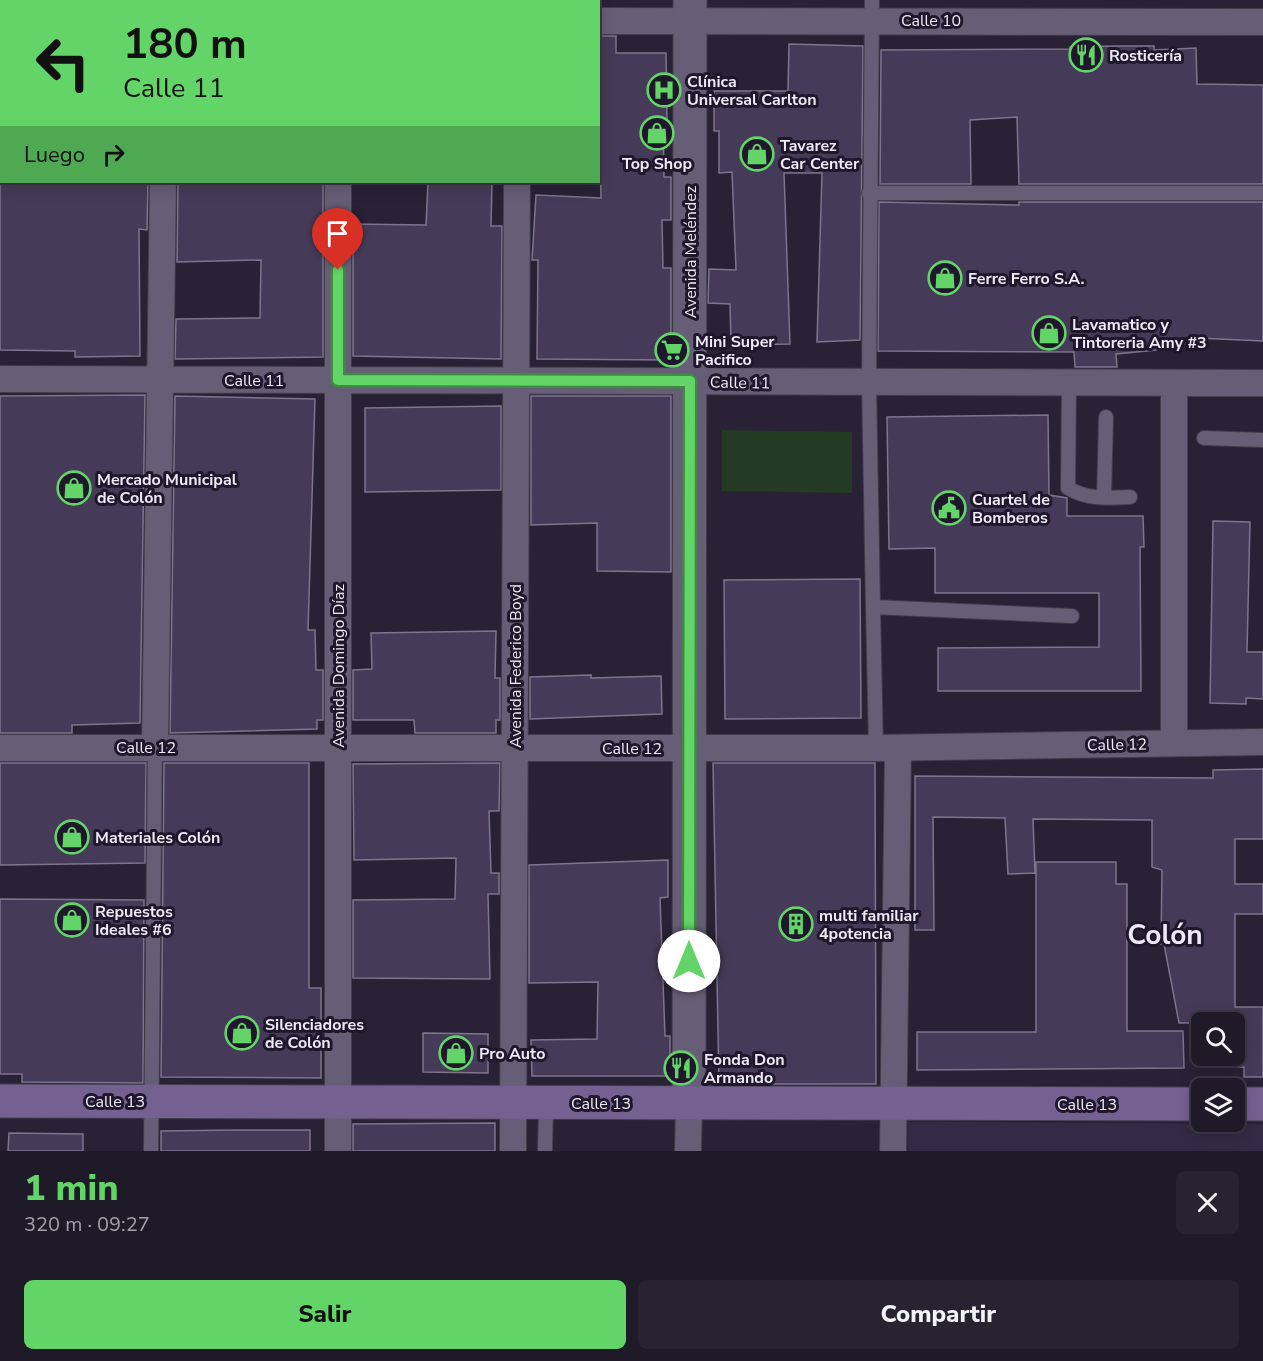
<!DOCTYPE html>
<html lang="es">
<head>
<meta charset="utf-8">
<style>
	body { margin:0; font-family:"Nunito Sans",sans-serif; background:#272330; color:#f1f3f6; height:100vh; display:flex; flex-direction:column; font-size:22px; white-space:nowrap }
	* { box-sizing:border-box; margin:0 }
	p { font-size:20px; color:#a1a1a8 }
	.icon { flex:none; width:33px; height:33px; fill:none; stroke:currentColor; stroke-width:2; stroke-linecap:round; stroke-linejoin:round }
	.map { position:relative; height:1151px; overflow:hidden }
	.panel { display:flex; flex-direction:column; background:#1f1a28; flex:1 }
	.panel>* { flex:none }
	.guide { position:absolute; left:0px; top:0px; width:600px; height:183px; box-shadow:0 3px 15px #0003,0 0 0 2px #3c3845; background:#63d468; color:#111; overflow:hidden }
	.controls { position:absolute; left:1191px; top:1012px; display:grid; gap:12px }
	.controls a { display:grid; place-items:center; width:54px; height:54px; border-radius:9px; background:#1f1a28; box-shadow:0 3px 15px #0003,0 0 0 2px #3c3845; font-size:30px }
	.pin { position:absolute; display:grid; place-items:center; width:51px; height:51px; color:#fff; margin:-62px -26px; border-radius:50% 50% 50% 0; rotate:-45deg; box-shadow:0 0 6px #0007 }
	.pin .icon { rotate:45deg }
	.me { position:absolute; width:66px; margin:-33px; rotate:0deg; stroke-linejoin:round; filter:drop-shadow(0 0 4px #0008) }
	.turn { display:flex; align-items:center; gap:21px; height:126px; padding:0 24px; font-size:27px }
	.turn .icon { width:78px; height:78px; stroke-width:2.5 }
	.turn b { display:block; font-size:42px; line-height:51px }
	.then { display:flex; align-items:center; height:57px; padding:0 24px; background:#0003; gap:12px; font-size:22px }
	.round { display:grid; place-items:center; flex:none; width:63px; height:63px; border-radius:9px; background:#272330 }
	.overview { display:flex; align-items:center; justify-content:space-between; height:102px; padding:0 24px }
	h1 { font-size:36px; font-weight:800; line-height:45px; color:#63d468 }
	.cta { display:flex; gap:12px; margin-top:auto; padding:12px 24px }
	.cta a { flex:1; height:69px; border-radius:9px; background:#63d468; color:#111; font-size:24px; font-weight:800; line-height:69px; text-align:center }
	.cta a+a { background:#272330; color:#f1f3f6 }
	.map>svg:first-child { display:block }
	.built { fill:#342a45 }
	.green { fill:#233a23 }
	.building { fill:#453b58; stroke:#7d748d; stroke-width:1.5 }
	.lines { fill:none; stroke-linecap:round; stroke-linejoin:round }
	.service-casing { stroke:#423c4d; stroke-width:16 }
	.minor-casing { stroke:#423c4d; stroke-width:28 }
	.tertiary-casing { stroke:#423c4d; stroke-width:35 }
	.secondary-casing { stroke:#423c4d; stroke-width:35 }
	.service { stroke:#665e76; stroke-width:14 }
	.minor { stroke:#665e76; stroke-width:26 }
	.tertiary { stroke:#665e76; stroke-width:33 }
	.secondary { stroke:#746192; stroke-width:33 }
	.route-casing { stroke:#408a44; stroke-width:15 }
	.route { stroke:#63d468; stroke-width:10 }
	.labels { text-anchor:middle; stroke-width:6; stroke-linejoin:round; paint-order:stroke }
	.street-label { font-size:16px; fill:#ede9f7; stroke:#1f182c }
	.poi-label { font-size:16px; font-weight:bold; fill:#ede9f7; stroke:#1f182c; text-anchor:start }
	.town-label { font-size:28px; font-weight:bold; fill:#ede9f7; stroke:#1f182c }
</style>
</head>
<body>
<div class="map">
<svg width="1263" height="1151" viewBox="0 0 1263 1151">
	<rect width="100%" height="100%" fill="#292236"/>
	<path class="built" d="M 908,1122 L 1263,1124 L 1263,1151 L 908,1151 Z"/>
	<path class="green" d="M 722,430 L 852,432 L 852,493 L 722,491 Z"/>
	<path class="building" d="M 598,36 L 616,36 L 616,53 L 666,53 L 667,120 L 663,120 L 664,177 L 671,177 L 671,220 L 662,220 L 663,268 L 671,268 L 671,360 L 537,359 L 538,260 L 532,260 L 536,195 L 601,198 Z
		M 789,44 L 863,46 L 860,340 L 817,342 L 822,173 L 784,173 L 790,344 L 731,345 L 730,304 L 708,303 L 709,269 L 736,270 L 732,172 L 719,173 L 719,131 L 714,131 L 714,91 L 788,91 Z
		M 1116,46 L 1154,46 L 1154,50 L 1196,48 L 1197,84 L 1263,85 L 1263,184 L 1019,184 L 1017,117 L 970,120 L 971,184 L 880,184 L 881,50 L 1070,49 L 1070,47 Z
		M 0,182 L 148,182 L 147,230 L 139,229 L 140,356 L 75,357 L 75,351 L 0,350 Z
		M 178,182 L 323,182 L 323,357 L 175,359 L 176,319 L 260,318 L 261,260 L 177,262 Z
		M 428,182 L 492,182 L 491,226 L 502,226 L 501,359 L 353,356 L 353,224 L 426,225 Z
		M 879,202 L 1019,205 L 1019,202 L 1263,202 L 1263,341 L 1197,338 L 1197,344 L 1156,344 L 1156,350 L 1116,354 L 1117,367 L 1075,367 L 1074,352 L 878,351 Z
		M 145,395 L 140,723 L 72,725 L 72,733 L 0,733 L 0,396 Z
		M 175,396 L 315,399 L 308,630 L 315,630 L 316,670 L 323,670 L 323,720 L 317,720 L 317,729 L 170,733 Z
		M 531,396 L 671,396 L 671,572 L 597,571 L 597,523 L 531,525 Z
		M 501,406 L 501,490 L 365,492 L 365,408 Z
		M 1048,415 L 1049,495 L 1067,498 L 1067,516 L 1143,516 L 1144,547 L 1140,547 L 1141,691 L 938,691 L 938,648 L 1099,647 L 1099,593 L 935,593 L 935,548 L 889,549 L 887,417 Z
		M 1213,521 L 1250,522 L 1247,652 L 1263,652 L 1263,699 L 1246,698 L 1246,704 L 1210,703 Z
		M 860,579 L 861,718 L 725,719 L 724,580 Z
		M 496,631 L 495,678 L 500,678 L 500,720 L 496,720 L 496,733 L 415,733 L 414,720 L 353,720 L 353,670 L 372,669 L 371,633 Z
		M 591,675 L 591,678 L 661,676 L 662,714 L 530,719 L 530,677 Z
		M 0,763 L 146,763 L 145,863 L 0,865 Z
		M 164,763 L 309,763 L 309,988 L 321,988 L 321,1078 L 161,1077 Z
		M 500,763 L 499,811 L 489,811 L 491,873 L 499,873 L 499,894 L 488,894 L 490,979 L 353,978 L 353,900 L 455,899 L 456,858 L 354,860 L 353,764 Z
		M 713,763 L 875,763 L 876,1084 L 719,1084 Z
		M 1263,769 L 1263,839 L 1235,839 L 1235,884 L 1263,884 L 1263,914 L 1235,914 L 1235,1007 L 1263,1007 L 1263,1077 L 1244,1077 L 1244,1067 L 1234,1067 L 1234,1023 L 1179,1023 L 1164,944 L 1161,944 L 1162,870 L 1152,867 L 1152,820 L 1033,819 L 1035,873 L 1008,874 L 1005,818 L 933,817 L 934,930 L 915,930 L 915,776 L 1213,778 L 1213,770 Z
		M 668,860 L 668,897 L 660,898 L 665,1036 L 670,1036 L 670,1076 L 532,1076 L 531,1040 L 597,1039 L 598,982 L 529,983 L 529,865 Z
		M 1036,862 L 1116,862 L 1116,884 L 1127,884 L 1127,1031 L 1183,1031 L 1184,1068 L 917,1070 L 917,1032 L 1036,1032 Z
		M 0,899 L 144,900 L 143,1083 L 22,1082 L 22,1074 L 0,1074 Z
		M 423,1033 L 488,1034 L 488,1073 L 423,1072 Z
		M 495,1123 L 495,1151 L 353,1151 L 353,1124 Z
		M 236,1130 L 310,1130 L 310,1151 L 161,1151 L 161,1131 Z
		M 9,1133 L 83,1134 L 83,1151 L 8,1151 Z"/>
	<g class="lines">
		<g class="service-casing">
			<path id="service" d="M 166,0 L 166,2
				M 872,0 L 869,384 L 873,607 L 1072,616
				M 869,193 L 1263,193
				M 1069,383 L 1068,488 C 1088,500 1108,498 1130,497
				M 1204,438 L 1263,440
				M 1104,498 L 1106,417
				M 873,607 L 876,748
				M 151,1151 L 155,746
				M 545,1151 L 546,1103"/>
		</g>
		<g class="minor-casing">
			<path id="minor" d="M 0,20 L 2,20
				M 598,21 L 1263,22
				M 0,379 L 1263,383
				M 1174,383 L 1174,743
				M 155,746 L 163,182
				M 0,748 L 876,748 L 1263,742
				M 338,1151 L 338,182
				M 513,1151 L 517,182
				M 688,1151 L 689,1103
				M 893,1151 L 898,748"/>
		</g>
		<g class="tertiary-casing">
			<path id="tertiary" d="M 689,1103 L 690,0"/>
		</g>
		<g class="secondary-casing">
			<path id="secondary" d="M 0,1101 L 1202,1104
				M 1234,1104 L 1263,1104"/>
		</g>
		<use href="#service" class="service"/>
		<use href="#minor" class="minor"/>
		<use href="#tertiary" class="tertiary"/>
		<use href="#secondary" class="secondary"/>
	</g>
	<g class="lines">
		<g class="route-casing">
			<path id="route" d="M 338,270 L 338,380 L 690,381 L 689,961"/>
		</g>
		<use href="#route" class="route"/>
	</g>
	<defs>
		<g id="restaurant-ring" transform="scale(1.725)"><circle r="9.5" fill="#1f182c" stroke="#63d468" stroke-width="1.5"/><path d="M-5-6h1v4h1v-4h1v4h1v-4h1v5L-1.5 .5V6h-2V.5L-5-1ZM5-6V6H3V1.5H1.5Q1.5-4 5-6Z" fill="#63d468"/></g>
		<g id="hospital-ring" transform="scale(1.725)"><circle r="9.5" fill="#1f182c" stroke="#63d468" stroke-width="1.5"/><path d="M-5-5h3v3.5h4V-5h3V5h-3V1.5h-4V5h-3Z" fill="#63d468"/></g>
		<g id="shop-ring" transform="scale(1.725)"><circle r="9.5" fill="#1f182c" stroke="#63d468" stroke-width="1.5"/><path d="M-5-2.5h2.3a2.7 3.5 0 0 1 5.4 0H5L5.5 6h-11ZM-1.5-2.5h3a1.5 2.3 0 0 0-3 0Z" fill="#63d468"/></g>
		<g id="supermarket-ring" transform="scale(1.725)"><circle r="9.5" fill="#1f182c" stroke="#63d468" stroke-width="1.5"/><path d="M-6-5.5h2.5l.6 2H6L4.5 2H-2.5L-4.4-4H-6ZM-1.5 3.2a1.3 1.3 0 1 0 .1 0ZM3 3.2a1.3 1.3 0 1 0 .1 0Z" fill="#63d468"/></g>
		<g id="civic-ring" transform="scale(1.725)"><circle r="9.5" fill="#1f182c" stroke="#63d468" stroke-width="1.5"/><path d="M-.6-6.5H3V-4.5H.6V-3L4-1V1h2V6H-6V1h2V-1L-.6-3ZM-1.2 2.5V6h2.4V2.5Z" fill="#63d468"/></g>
		<g id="building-ring" transform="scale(1.725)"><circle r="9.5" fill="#1f182c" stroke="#63d468" stroke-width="1.5"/><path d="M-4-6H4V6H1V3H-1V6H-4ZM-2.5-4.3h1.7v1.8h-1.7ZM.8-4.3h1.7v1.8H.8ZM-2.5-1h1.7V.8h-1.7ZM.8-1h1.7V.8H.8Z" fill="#63d468"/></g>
	</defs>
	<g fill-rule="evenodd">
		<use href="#restaurant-ring" x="1086" y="55"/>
		<use href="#hospital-ring" x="664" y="90"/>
		<use href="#shop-ring" x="657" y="133"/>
		<use href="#shop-ring" x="757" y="154"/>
		<use href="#shop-ring" x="945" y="278"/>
		<use href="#shop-ring" x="1049" y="333"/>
		<use href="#supermarket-ring" x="672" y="350"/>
		<use href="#shop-ring" x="74" y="488"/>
		<use href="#civic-ring" x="949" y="508"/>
		<use href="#shop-ring" x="72" y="837"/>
		<use href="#shop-ring" x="72" y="920"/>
		<use href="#building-ring" x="796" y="924"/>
		<use href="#shop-ring" x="242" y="1033"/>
		<use href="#shop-ring" x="456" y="1053"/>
		<use href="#restaurant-ring" x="681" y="1068"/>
	</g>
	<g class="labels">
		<g class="street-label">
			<text x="931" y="26">Calle 10</text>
			<text transform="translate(690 252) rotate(-90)" y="6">Avenida Meléndez</text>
			<text x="254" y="386">Calle 11</text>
			<text transform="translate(740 382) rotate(1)" y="6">Calle 11</text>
			<text transform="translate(338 666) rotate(-90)" y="6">Avenida Domingo Díaz</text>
			<text transform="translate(515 666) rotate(-90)" y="6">Avenida Federico Boyd</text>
			<text transform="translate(1117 744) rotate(-1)" y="6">Calle 12</text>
			<text x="146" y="753">Calle 12</text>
			<text x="632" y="754">Calle 12</text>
			<text x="115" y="1107">Calle 13</text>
			<text x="601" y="1109">Calle 13</text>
			<text x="1087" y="1110">Calle 13</text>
		</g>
		<g class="poi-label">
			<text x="1109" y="61">Rosticería</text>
			<text x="687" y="87">Clínica<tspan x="687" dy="18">Universal Carlton</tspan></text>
			<text x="780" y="151">Tavarez<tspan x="780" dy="18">Car Center</tspan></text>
			<text x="657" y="169" text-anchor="middle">Top Shop</text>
			<text x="968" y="284">Ferre Ferro S.A.</text>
			<text x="1072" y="330">Lavamatico y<tspan x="1072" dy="18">Tintoreria Amy #3</tspan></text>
			<text x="695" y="347">Mini Super<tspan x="695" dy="18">Pacifico</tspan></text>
			<text x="97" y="485">Mercado Municipal<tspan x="97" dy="18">de Colón</tspan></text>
			<text x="972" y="505">Cuartel de<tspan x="972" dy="18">Bomberos</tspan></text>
			<text x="95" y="843">Materiales Colón</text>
			<text x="95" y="917">Repuestos<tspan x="95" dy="18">Ideales #6</tspan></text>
			<text x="819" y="921">multi familiar<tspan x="819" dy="18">4potencia</tspan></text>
			<text x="265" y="1030">Silenciadores<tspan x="265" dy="18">de Colón</tspan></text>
			<text x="479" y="1059">Pro Auto</text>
			<text x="704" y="1065">Fonda Don<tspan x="704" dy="18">Armando</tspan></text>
		</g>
		<g class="town-label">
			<text x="1165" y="944">Colón</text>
		</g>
	</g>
</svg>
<div class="controls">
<a><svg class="icon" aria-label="search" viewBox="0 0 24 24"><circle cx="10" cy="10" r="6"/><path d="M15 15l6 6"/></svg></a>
<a><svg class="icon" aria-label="layers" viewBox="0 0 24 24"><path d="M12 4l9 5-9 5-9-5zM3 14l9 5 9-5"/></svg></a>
</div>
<div class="pin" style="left:338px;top:270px;background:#d93025"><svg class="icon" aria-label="arrive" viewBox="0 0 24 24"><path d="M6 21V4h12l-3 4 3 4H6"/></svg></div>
<svg class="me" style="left:689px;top:961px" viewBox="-20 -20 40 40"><circle r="19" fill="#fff"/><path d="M0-13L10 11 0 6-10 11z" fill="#63d468"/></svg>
<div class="guide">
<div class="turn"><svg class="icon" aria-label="left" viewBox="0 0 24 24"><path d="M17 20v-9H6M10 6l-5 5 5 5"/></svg><div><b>180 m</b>Calle 11</div></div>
<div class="then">Luego<svg class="icon" aria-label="right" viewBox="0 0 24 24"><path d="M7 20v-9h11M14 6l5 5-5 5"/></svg></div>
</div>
</div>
<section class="panel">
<div class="overview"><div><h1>1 min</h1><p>320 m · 09:27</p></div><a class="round"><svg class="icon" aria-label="close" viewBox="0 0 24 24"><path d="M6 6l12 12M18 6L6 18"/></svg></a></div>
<div class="cta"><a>Salir</a><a>Compartir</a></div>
</section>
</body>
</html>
